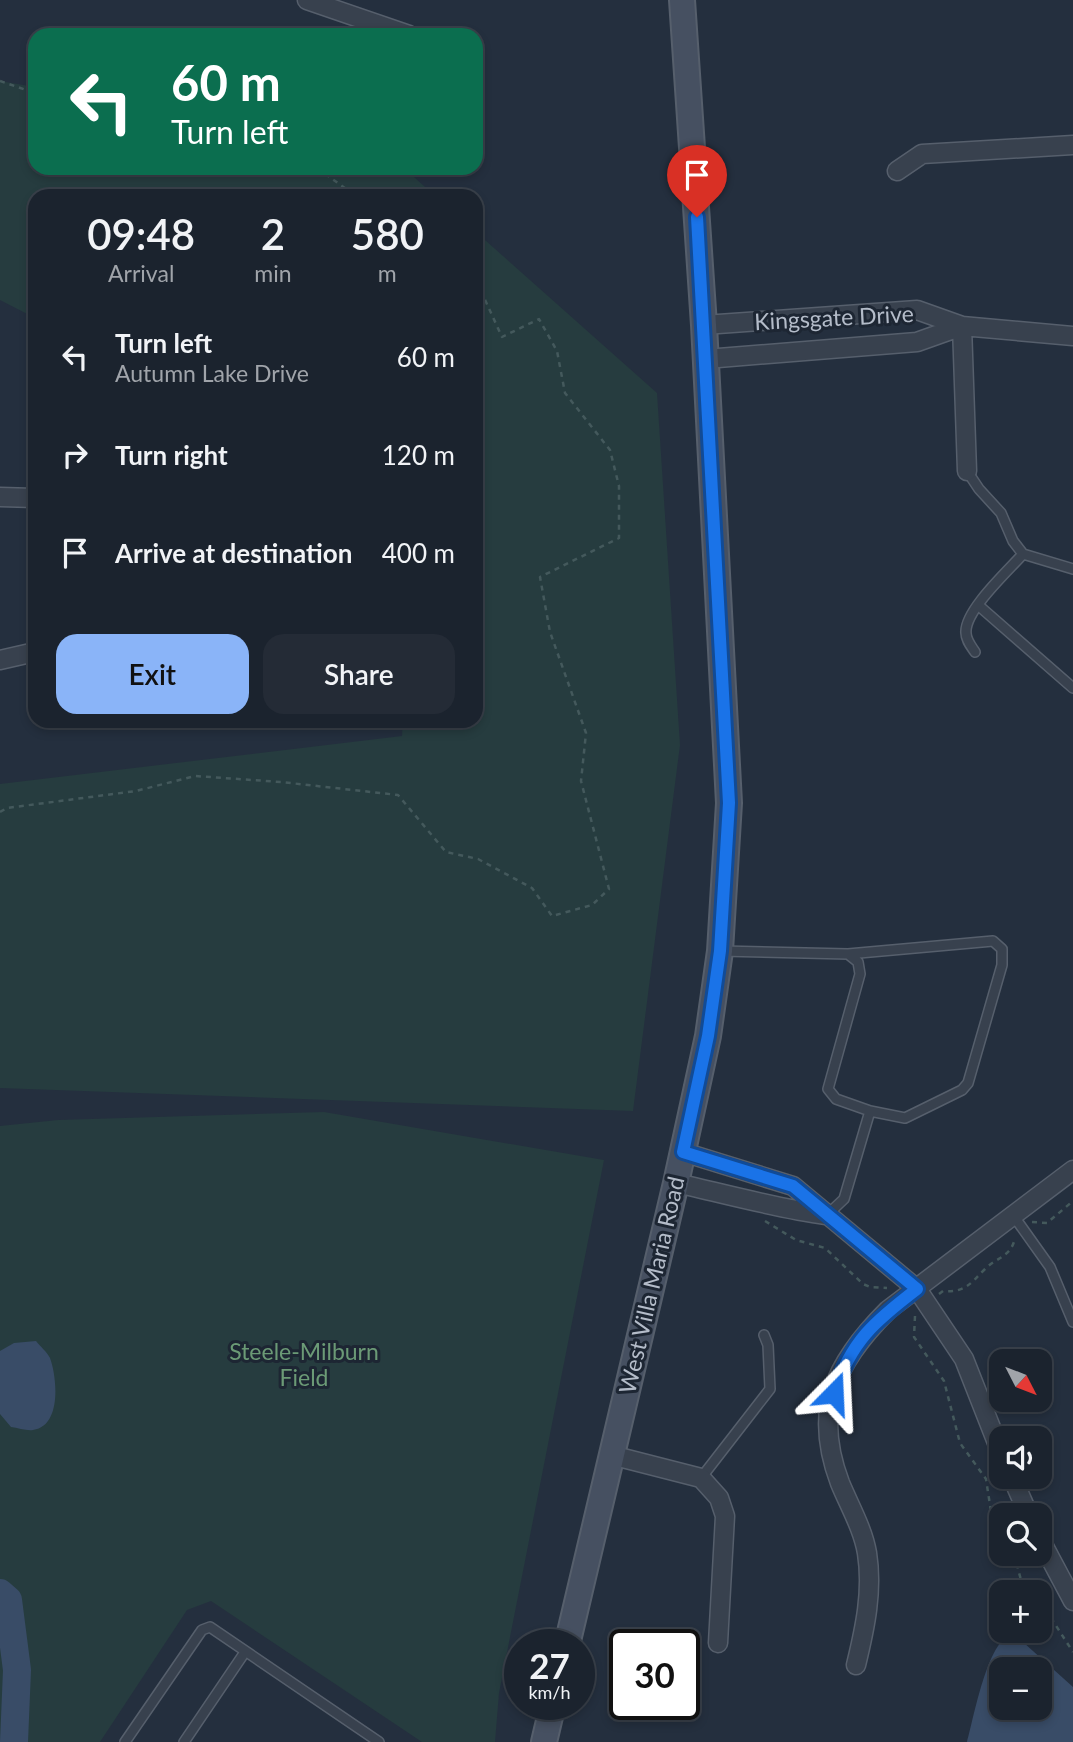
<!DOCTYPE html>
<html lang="en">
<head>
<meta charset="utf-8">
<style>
	body { margin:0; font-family:Lato,sans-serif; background:#242b36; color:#f1f3f6; height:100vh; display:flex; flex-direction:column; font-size:26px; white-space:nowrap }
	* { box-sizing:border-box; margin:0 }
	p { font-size:23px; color:#a0a4aa }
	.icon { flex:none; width:38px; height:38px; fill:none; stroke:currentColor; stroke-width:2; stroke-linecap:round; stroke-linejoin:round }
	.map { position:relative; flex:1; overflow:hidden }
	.side { position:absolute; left:28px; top:189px; width:455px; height:539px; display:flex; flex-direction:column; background:#1b232e; border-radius:21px; box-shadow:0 4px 10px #0003,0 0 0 2px #39404a }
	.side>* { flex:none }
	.guide { position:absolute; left:28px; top:28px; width:455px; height:147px; border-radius:21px; box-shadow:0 4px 10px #0003,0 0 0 2px #39404a; background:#0b6e4f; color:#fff; overflow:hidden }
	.needle { width:46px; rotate:132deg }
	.fabs { position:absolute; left:989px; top:1349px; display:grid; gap:14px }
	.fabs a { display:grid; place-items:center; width:63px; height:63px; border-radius:14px; background:#1b232e; box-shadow:0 4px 10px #0003,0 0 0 2px #39404a; font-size:35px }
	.speed { position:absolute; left:504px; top:1629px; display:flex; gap:14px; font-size:35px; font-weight:700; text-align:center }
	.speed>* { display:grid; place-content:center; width:91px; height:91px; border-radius:50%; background:#1b232e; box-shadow:0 4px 10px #0003,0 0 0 2px #39404a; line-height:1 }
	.speed small { font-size:18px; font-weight:400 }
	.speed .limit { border:4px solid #111; border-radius:10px; background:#fff; color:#111 }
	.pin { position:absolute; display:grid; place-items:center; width:60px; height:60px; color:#fff; margin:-72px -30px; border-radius:50% 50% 50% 0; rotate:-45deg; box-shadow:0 0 7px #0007 }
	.pin .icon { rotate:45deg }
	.me { position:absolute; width:77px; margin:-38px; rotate:21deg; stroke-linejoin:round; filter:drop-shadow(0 0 5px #0008) }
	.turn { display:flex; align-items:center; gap:24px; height:147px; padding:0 28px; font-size:32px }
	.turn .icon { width:91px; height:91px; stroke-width:2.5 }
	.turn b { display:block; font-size:49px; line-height:60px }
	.eta { display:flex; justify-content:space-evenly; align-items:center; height:119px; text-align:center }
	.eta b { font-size:42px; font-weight:600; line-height:49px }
	.cta { display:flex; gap:14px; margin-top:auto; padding:14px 28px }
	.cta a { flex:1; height:80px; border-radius:21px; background:#8ab4f8; color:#111; font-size:28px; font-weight:600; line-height:80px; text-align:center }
	.cta a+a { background:#242b36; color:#f1f3f6 }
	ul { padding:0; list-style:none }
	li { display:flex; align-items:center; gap:21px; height:98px; padding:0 28px }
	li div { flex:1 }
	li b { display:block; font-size:26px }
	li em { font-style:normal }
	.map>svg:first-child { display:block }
	.green { fill:#263c3f }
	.water { fill:#394c67; fill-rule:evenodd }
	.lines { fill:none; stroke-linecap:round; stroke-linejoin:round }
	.river { stroke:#394c67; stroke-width:28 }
	.lane-casing { stroke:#565f6c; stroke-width:12 }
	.street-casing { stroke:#565f6c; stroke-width:21 }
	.secondary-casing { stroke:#565f6c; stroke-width:28 }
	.path { stroke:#44595c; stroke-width:2.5; stroke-dasharray:5 5; stroke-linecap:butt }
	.lane { stroke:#38414e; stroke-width:9 }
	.street { stroke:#38414e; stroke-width:18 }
	.secondary { stroke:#465061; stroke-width:24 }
	.route-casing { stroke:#114b97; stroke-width:18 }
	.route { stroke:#1a73e8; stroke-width:12 }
	.labels { text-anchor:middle; stroke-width:6; stroke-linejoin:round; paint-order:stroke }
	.street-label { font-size:23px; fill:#b4bcc9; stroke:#1d2633 }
	.park-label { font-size:23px; fill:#6b9a76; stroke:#1d2633 }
</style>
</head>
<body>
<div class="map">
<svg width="1073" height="1742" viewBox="0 0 1073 1742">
	<rect width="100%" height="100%" fill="#242f3e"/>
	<path class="green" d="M 0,81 L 35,87 L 35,168 L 404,168 L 435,196 L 35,196 L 35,318 L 0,300 Z
		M 476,232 L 657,393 L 680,745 L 633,1111 L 0,1088 L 0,784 L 402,736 L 403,721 L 476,721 Z
		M 324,1112 L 604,1160 L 499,1693 L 495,1742 L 422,1742 L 211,1601 L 187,1610 L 100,1742 L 0,1742 L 0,1126 L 58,1120 Z"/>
	<path class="water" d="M 36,1341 C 40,1346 47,1352 50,1358 C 57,1377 62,1426 33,1430 C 27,1431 18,1428 11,1427 L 0,1414 L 0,1351 L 14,1343 Z
		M 1013,1633 L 1073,1687 L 1073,1742 L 967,1742 C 974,1718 987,1640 1013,1633 ZM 1001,1670 L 1040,1670 L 1040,1708 L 1001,1708 Z"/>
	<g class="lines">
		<path class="river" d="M 0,1593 L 8,1600 L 17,1670 L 14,1742"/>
		<g class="lane-casing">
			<path id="lane" d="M 967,471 L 979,489 L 1001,513 L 1013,541 L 1023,554 L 1073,569
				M 978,605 L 1073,688
				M 975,652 C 971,646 966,640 966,633 C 964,611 1008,571 1023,554
				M 721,951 L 848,954 L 858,962 L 860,974 L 828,1089 L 836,1099 L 870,1111 L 844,1199 L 827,1215
				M 848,954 L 993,941 L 1002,949 L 1002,965 L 968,1083 L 962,1090 L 905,1118 L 870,1111
				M 1013,1215 L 1050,1267 L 1073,1322
				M 701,1478 L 770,1389 L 768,1345 L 764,1335
				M 125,1742 L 202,1630 L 210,1627 L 379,1742
				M 184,1742 L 245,1652"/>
		</g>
		<g class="street-casing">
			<path id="street" d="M 307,0 L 409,35
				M 897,171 L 922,154 L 1073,145
				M 704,325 L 917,310 L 962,326 L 1073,336
				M 962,326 L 967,471
				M 706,359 L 917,342 L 962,326
				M 0,497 L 35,498
				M 0,660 L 35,652
				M 683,1152 L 793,1186 L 917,1289 L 964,1359 L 1001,1453
				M 676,1183 C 726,1194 775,1208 826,1215
				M 611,1455 L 701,1478 L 719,1498 L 725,1516 L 718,1643
				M 1012,1477 L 1029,1516
				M 1040,1539 L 1073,1601
				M 856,1665 C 865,1628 873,1591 867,1553 C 863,1529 849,1505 840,1483 C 812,1409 835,1363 888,1310 L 1073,1170"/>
		</g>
		<g class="secondary-casing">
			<path id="secondary" d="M 567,1645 L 676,1183 L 708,1036 L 720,951 L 729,803 L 704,325 L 682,0
				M 544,1742 L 553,1704"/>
		</g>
		<path class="path" d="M 0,81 L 35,93
			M 317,168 L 356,196
			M 0,812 L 7,808 L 136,791 L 195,776 L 281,782 L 398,795 L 446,852 L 478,859 L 532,888 L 552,916 L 592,905 L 609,889 L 581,781 L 586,733 L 550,632 L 540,577 L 619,538 L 619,486 L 610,450 L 565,393 L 557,351 L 539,319 L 502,337 L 476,280
			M 765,1221 L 796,1240 L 825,1248 L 863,1284 L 870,1287 L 887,1288
			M 1032,1222 L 1047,1223 L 1073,1201
			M 939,1294 L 943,1291 C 965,1293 971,1283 985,1269 C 997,1257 1011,1257 1015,1238
			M 915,1316 L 914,1337 L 944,1381 L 960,1443 L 986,1479 L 992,1518 L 1001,1531
			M 1014,1554 L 1021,1580 L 1032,1592
			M 1040,1601 L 1073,1652"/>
		<use href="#lane" class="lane"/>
		<use href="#street" class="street"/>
		<use href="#secondary" class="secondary"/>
	</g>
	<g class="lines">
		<g class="route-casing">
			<path id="route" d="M 697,217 L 729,803 L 720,951 L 708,1036 L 683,1152 L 793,1186 L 917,1289 C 875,1321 851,1341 834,1393"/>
		</g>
		<use href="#route" class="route"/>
	</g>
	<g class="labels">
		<g class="street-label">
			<text transform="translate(834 318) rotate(-3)" y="8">Kingsgate Drive</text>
			<text transform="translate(652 1285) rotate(-77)" y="8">West Villa Maria Road</text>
		</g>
		<g class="park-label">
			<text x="304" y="1360">Steele-Milburn<tspan x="304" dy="26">Field</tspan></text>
		</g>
	</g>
</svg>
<div class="fabs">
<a><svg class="needle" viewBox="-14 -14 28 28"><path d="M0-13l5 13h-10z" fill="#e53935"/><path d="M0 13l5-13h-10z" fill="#a0a4aa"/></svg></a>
<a><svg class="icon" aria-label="sound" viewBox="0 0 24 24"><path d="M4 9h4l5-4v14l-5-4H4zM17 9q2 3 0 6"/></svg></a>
<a><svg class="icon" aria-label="search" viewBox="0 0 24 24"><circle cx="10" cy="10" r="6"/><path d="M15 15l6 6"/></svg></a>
<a>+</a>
<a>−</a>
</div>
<div class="speed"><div>27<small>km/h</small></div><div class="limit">30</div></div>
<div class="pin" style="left:697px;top:217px;background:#d93025"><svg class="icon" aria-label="arrive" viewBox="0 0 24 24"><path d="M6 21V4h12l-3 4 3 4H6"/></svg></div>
<svg class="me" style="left:834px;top:1393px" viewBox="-20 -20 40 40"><path d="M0-17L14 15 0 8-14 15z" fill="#1a73e8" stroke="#fff" stroke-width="4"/></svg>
<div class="guide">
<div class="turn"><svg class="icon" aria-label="left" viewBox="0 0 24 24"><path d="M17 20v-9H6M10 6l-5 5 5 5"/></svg><div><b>60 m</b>Turn left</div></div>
</div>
<section class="side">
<div class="eta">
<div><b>09:48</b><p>Arrival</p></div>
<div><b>2</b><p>min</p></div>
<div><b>580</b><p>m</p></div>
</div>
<ul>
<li><svg class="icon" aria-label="left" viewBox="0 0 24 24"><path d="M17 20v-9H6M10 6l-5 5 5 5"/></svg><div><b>Turn left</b><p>Autumn Lake Drive</p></div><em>60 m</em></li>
<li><svg class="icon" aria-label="right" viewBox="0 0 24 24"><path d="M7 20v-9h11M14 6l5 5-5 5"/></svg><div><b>Turn right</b></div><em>120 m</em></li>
<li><svg class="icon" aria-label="arrive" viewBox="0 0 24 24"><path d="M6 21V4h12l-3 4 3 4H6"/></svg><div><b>Arrive at destination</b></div><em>400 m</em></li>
</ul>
<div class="cta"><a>Exit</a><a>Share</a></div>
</section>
</div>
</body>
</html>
